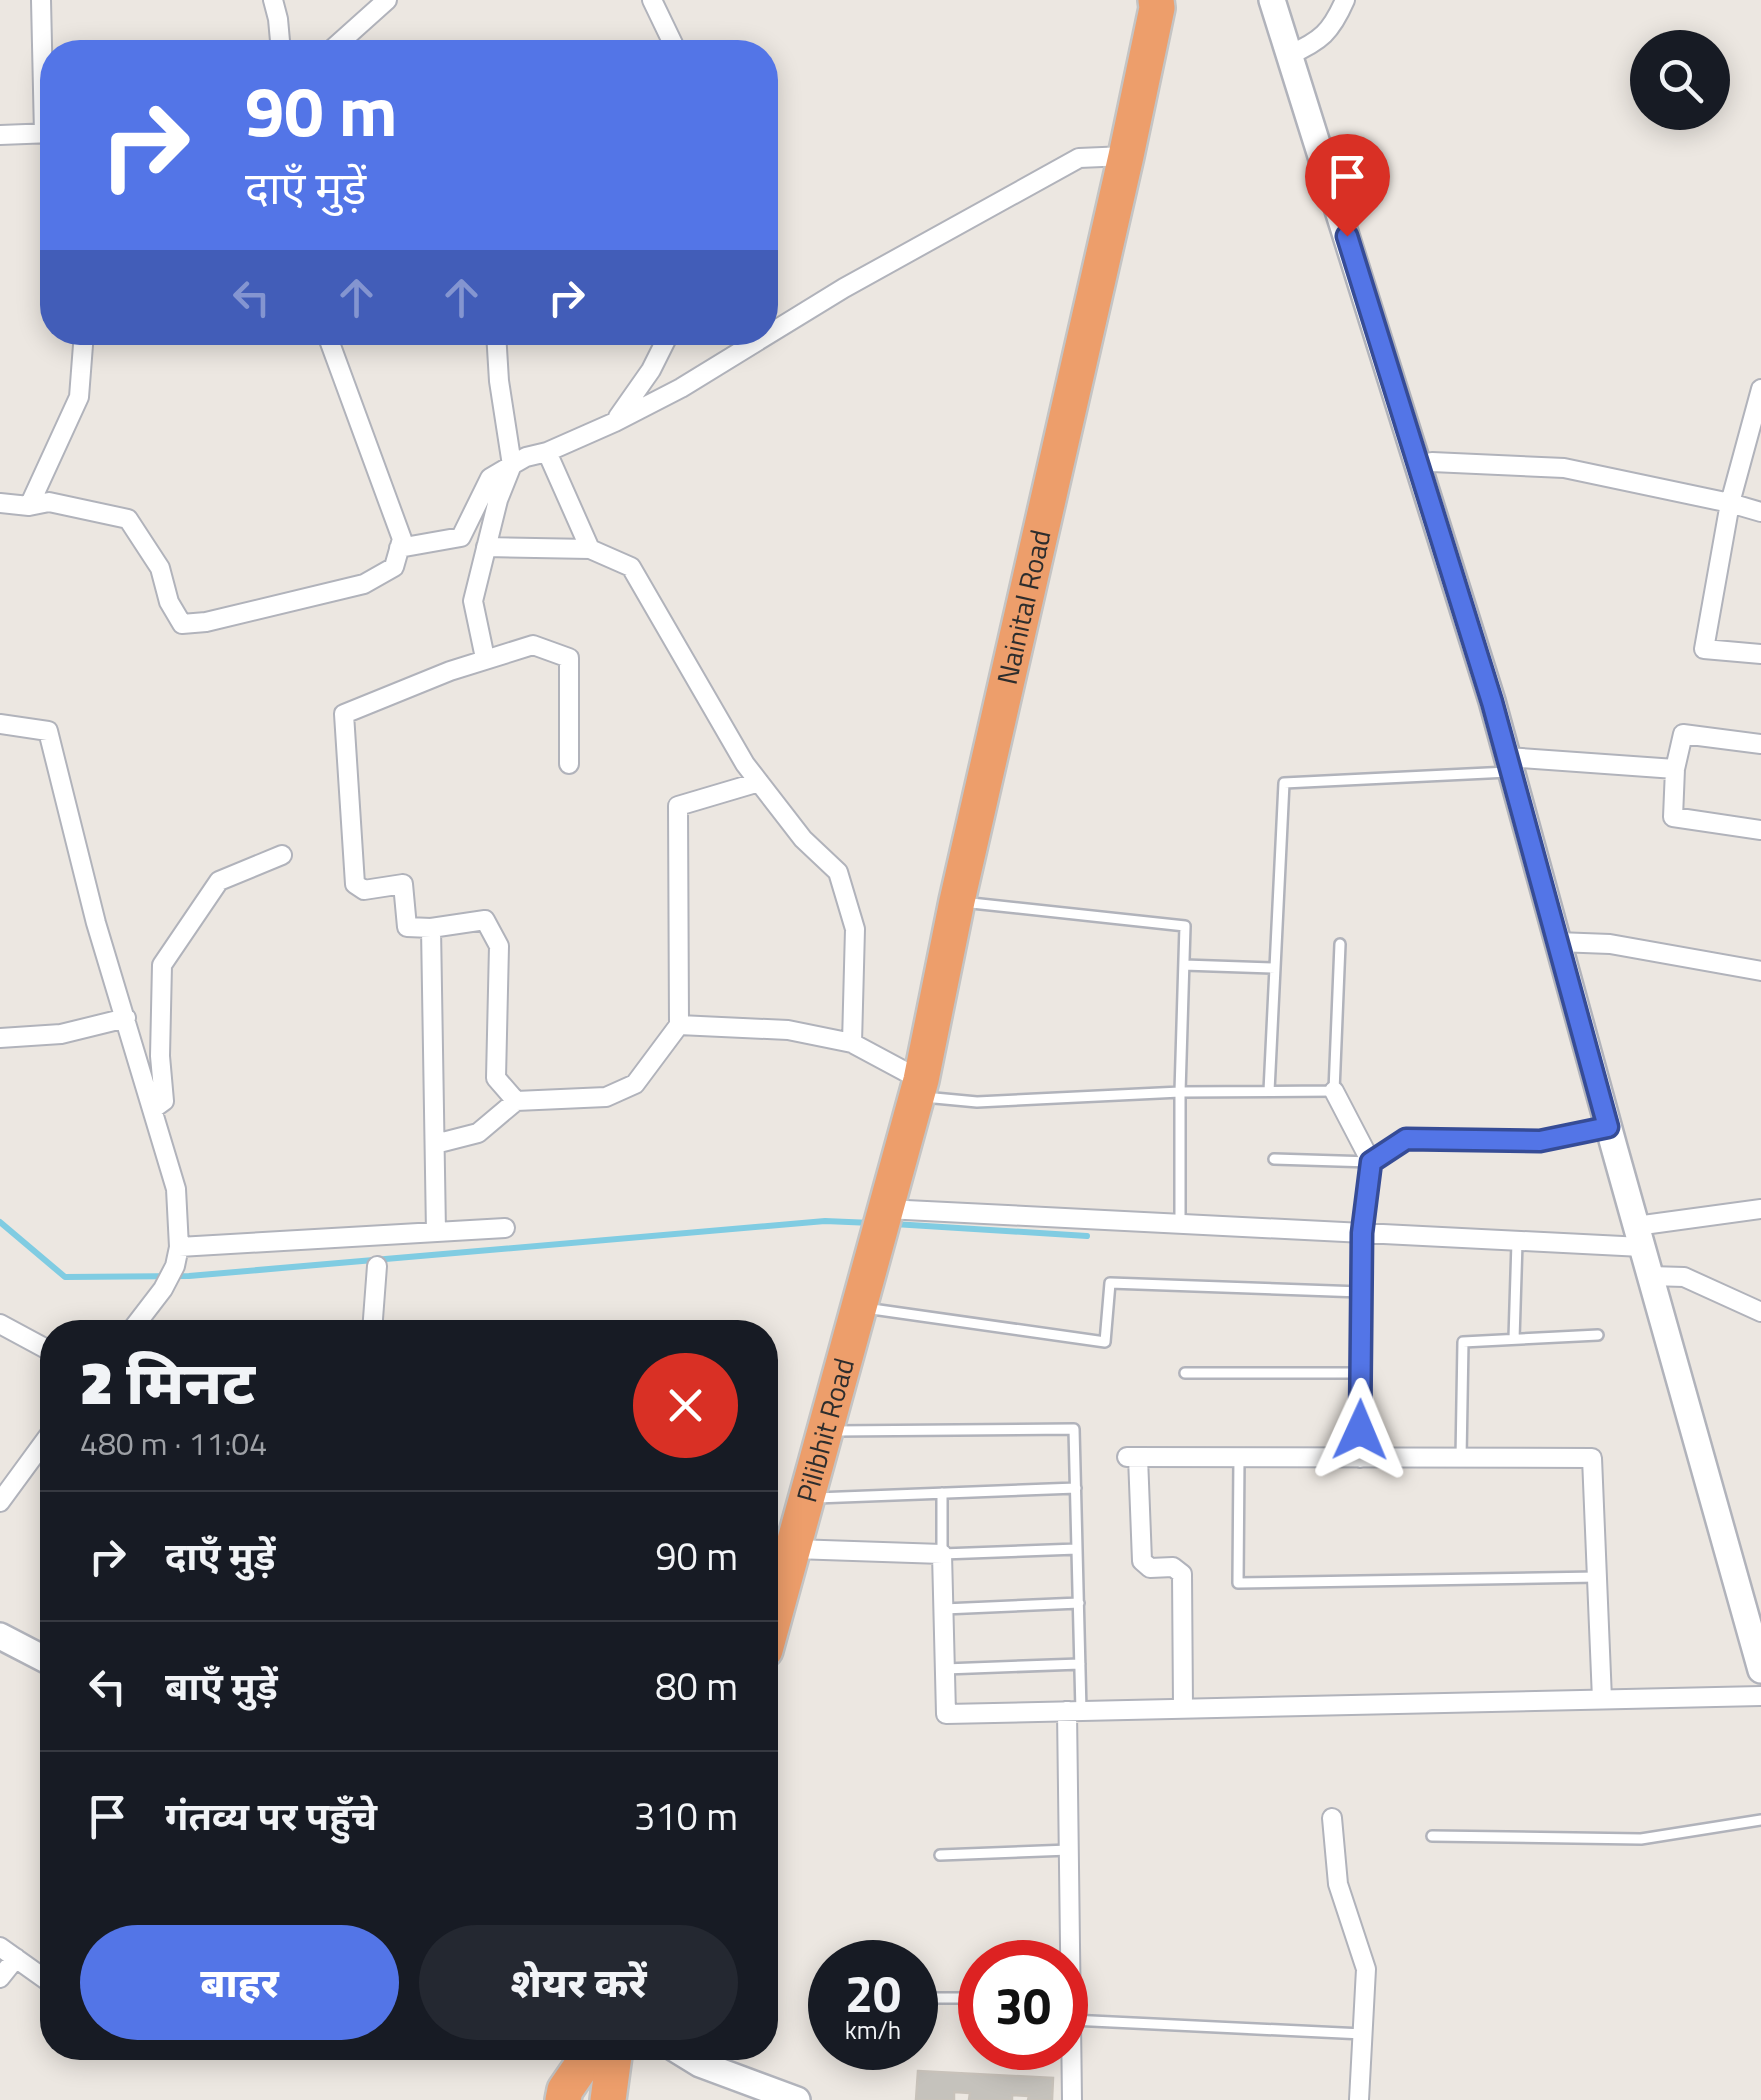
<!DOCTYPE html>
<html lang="hi">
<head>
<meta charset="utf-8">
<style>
	body { margin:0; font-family:"Titillium Web","Noto Sans Devanagari",sans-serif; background:#242831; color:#f1f3f6; height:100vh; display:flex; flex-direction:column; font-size:38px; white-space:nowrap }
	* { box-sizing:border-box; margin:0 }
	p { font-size:32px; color:#9ea1a6 }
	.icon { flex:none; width:55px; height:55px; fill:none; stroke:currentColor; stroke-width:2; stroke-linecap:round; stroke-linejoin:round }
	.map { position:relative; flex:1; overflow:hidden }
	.drawer { position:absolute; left:40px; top:1320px; width:738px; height:740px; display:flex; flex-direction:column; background:#171b24; border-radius:40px; box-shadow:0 5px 25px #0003 }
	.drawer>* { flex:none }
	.banner { position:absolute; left:40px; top:40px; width:738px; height:305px; border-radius:40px; box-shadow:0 5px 25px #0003; background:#5375e7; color:#fff; overflow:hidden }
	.buttons { position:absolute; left:1630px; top:30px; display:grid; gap:20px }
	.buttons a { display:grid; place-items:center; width:100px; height:100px; border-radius:50%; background:#171b24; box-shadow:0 5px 25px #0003; font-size:50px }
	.speed { position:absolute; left:808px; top:1940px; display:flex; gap:20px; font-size:50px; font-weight:700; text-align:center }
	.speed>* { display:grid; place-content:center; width:130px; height:130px; border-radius:50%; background:#171b24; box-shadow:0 5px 25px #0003; line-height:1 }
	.speed small { font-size:25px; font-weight:400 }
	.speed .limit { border:15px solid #d22; background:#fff; color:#111 }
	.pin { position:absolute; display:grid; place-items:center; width:85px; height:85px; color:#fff; margin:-102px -42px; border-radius:50% 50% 50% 0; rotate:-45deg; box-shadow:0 0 10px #0007 }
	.pin .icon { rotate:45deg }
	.me { position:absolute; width:110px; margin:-55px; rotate:1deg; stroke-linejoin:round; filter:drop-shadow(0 0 8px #0008) }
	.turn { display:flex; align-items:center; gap:35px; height:210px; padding:0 40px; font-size:45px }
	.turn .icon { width:130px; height:130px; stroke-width:2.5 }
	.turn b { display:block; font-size:70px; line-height:85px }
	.lanes { display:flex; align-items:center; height:95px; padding:0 40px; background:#0003; justify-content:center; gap:50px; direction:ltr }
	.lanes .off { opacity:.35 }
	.round { display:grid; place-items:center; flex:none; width:105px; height:105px; border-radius:52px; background:#242831 }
	.summary { display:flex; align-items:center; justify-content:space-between; height:170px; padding:0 40px }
	h1 { font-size:60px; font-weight:800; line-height:75px }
	.primary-button { display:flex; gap:20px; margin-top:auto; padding:20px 40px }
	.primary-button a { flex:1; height:115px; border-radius:60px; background:#5375e7; color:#fff; font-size:40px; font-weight:800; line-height:115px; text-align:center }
	.primary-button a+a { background:#242831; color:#f1f3f6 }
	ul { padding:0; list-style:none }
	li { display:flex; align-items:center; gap:30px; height:130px; padding:0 40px; border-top:2px solid #363941 }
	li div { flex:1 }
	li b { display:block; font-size:38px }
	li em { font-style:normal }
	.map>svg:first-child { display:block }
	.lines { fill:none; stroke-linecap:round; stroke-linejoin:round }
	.stream { stroke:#80cce2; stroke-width:6 }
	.building { fill:#c5c2bc; stroke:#c8c2ba; stroke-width:2.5 }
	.lane-casing { stroke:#b1b3bb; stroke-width:14 }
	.street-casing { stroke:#b1b3bb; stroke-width:22 }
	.secondary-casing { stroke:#b1b3bb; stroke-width:30 }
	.highway-casing { stroke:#c4c4c4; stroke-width:40 }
	.lane { stroke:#fff; stroke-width:9 }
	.street { stroke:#fff; stroke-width:18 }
	.secondary { stroke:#fff; stroke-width:25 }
	.highway { stroke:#ed9e6b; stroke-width:35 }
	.route-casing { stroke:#364c96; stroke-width:25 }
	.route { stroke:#5375e7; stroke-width:18 }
	.labels { text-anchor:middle; stroke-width:9; stroke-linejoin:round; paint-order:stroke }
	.street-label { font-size:28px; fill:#2d2d2d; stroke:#fff }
</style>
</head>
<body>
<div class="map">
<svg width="1761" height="2100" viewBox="0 0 1761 2100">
	<rect width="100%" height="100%" fill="#ece7e1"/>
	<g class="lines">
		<path class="stream" d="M 0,1222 L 65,1277 L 189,1276 L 825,1221 L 872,1223
			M 894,1224 L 1087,1236"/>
	</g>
	<path class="building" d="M 918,2071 L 1053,2078 L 1052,2100 L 1028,2100 L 1029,2096 L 1012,2095 L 1012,2100 L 969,2100 L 970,2093 L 954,2092 L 954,2100 L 916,2100 Z"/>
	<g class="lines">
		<g class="lane-casing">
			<path id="lane" d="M 962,902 L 1185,926 L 1180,1092 L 1180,1224
				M 1184,965 L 1275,968
				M 1269,1091 L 1284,783 L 1508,772
				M 924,1097 L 977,1102 L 1180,1092 L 1334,1091 L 1340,944
				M 1274,1159 L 1371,1162 L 1406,1139 L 1540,1141 L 1603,1128
				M 865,1308 L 1105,1342 L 1110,1283 L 1361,1292
				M 1514,1339 L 1517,1242
				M 1185,1373 L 1360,1373
				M 834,1431 L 1074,1429 L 1081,1711
				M 1239,1457 L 1238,1583 L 1597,1577
				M 1461,1458 L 1463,1342 L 1598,1335
				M 942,1493 L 942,1554 L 1077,1549
				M 816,1498 L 1076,1488
				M 944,1609 L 1079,1603
				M 945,1669 L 1080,1664
				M 1432,1836 L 1641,1839 L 1761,1820
				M 940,1855 L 1069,1850
				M 925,1998 L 980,1998
				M 1071,2020 L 1363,2034"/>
		</g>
		<g class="street-casing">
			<path id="street" d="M 41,0 L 44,134
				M 273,0 L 278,19 L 281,52
				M 652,0 L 677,52
				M 329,52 L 387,0
				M 1289,55 C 1321,41 1331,32 1345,0
				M 0,135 L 52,133
				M 1761,389 L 1730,503 L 1704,649 L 1761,654
				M 618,417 L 651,370 L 670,332
				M 547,452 L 590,549 L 631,567 L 745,764 L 803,839 L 838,872 L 855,929 L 852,1043
				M 1418,466 L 1432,462 L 1564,468 L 1730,503 L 1761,512
				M 0,503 L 29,506 L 79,397 L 84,332
				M 29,506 L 49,502 L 128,519 L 160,568 L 169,602 L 182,624 L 206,622 L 364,584 L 394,567 L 402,539 L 326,332
				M 486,547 L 590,549
				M 399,548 L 461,537 L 490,478 L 512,465 L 499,381 L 496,332
				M 485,658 L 473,601 L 498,500 L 512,465 L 526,457 L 547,452 L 615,422 L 681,388 L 844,288 L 1079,158 L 1126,156
				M 0,724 L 48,731 L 96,923 L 176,1189 L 179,1247 L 175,1266 L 163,1289 L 130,1332
				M 1761,744 L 1683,734 L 1675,769 L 1673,817 L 1761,830
				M 1507,757 L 1675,769
				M 431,928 L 436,1232
				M 1557,942 L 1610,944 L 1761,971
				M 679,1025 L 678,806 L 759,782
				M 0,1038 L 61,1034 L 126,1018
				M 1334,1091 L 1371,1162 L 1362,1233 L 1360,1458
				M 516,1101 L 496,1078 L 499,946 L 485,920 L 431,928 L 407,927 L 403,884 L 364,890 L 355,884 L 344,714 L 450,671 L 533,645 L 569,658 L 569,764
				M 153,1109 L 164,1101 L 160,1056 L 162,965 L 219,881 L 282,855
				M 435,1144 L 478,1133 L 516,1101 L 606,1097 L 635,1084 L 679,1025 L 788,1030 L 852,1043 L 921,1080
				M 886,1209 L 1642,1247
				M 1636,1226 L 1761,1209
				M 179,1247 L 505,1228
				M 1650,1276 L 1684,1277 L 1761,1312
				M 0,1324 L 52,1352
				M 372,1332 L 377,1266
				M 1127,1457 L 1592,1458 L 1602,1699
				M 1138,1457 L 1142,1561 L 1150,1568 L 1173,1567 L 1182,1574 L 1183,1708
				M 0,1502 L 52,1431
				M 794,1549 L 942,1554 L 946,1714 L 1761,1696
				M 1067,1711 L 1072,2100
				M 1332,1818 L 1338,1884 L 1366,1969 L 1359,2100
				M 0,1947 L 52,1984
				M 0,1978 L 16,1958"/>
		</g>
		<g class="secondary-casing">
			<path id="secondary" d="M 1272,0 L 1492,701 L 1614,1147 L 1761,1670
				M 0,1636 L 52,1663
				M 674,2048 L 700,2064 L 797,2100"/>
		</g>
		<g class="highway-casing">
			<g id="highway">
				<path id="s1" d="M 765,1650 L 921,1080 L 957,901 L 1126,156 L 1157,8 L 1156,0"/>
				<path d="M 563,2100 L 565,2090 L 594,2048"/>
				<path d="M 608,2100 L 615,2048"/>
			</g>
		</g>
		<use href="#lane" class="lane"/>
		<use href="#street" class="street"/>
		<use href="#secondary" class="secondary"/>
		<use href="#highway" class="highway"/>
	</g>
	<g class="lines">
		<g class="route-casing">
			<path id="route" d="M 1347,236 L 1492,702 L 1608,1127 L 1540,1141 L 1406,1139 L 1371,1162 L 1362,1233 L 1360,1430"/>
		</g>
		<use href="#route" class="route"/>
	</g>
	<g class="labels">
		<g class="street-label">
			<text dy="10" stroke="none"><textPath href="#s1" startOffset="1075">Nainital Road</textPath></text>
			<text dy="10" stroke="none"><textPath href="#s1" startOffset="228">Pilibhit Road</textPath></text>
		</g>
	</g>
</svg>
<div class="buttons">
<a><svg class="icon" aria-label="search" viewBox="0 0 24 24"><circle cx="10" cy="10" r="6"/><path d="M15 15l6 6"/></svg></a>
</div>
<div class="speed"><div>20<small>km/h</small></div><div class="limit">30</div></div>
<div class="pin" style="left:1347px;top:236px;background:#d93025"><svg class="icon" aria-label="arrive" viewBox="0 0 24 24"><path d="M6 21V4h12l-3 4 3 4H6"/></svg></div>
<svg class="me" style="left:1360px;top:1430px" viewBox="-20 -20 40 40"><path d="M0-17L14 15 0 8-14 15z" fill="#5375e7" stroke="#fff" stroke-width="4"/></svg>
<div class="banner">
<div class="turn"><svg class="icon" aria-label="right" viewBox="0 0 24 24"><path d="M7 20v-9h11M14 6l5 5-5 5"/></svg><div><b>90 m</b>दाएँ मुड़ें</div></div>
<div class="lanes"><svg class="icon off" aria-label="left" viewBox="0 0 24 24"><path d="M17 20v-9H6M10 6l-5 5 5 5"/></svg><svg class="icon off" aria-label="ahead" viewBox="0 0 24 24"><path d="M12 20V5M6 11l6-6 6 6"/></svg><svg class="icon off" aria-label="ahead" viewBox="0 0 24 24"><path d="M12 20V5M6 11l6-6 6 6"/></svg><svg class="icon" aria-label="right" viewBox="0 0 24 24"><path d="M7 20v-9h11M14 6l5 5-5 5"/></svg></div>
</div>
<section class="drawer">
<div class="summary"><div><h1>2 मिनट</h1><p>480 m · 11:04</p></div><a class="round" style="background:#d93025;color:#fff"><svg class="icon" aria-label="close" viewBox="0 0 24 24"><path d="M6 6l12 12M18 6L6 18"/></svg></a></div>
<ul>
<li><svg class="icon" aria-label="right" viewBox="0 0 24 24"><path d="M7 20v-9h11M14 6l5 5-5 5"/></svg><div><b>दाएँ मुड़ें</b></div><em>90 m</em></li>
<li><svg class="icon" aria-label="left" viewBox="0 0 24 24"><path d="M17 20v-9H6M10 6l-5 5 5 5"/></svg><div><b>बाएँ मुड़ें</b></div><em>80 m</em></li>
<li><svg class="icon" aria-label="arrive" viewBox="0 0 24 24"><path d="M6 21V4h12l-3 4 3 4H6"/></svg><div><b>गंतव्य पर पहुँचे</b></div><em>310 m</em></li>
</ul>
<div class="primary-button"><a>बाहर</a><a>शेयर करें</a></div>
</section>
</div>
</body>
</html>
